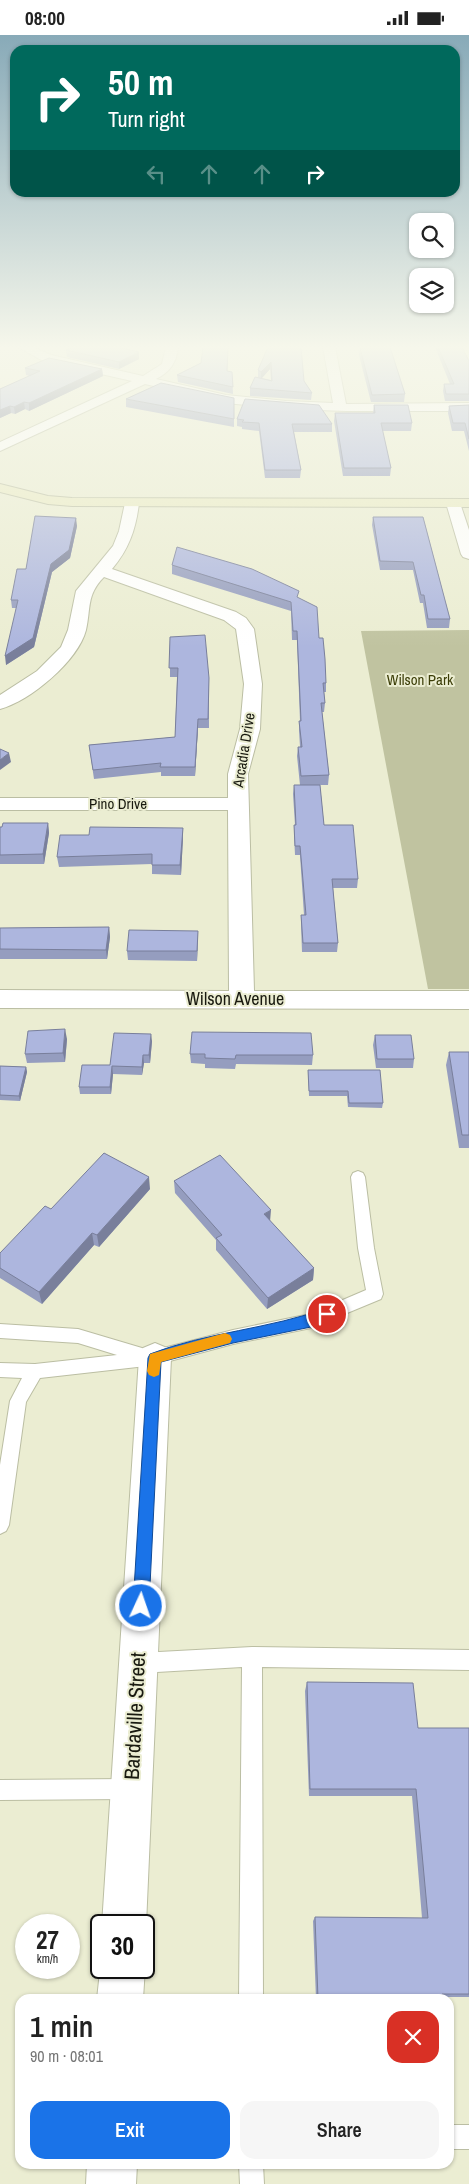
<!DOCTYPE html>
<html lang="en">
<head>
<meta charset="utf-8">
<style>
	body { margin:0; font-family:"Archivo Narrow",sans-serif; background:#f6f6f6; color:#222; height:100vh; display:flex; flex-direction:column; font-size:19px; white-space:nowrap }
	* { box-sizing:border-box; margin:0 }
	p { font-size:16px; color:#767676 }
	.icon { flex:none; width:28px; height:28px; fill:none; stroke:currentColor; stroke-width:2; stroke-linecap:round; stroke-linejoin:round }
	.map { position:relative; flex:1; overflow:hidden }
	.side { position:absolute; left:15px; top:1959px; width:439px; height:175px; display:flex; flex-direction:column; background:#fff; border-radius:15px; box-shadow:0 1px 4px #0004 }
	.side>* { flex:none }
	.guide { position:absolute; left:10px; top:10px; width:450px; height:152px; border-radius:15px; box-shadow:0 1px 4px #0004; background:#00695c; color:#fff; overflow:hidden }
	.fabs { position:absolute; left:409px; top:178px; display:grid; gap:10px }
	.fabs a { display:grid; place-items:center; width:45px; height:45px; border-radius:10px; background:#fff; box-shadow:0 1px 4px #0004; font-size:25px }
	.speed { position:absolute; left:15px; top:1879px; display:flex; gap:10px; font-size:25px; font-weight:700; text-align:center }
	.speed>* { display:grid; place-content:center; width:65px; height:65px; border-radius:50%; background:#fff; box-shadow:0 1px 4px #0004; line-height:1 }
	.speed small { font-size:12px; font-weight:400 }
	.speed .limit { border:2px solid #111; border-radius:8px; background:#fff; color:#111 }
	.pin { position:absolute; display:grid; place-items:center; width:42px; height:42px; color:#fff; margin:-21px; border:2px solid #fff; border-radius:50%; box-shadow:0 1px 5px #0007 }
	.me { position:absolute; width:55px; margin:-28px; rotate:3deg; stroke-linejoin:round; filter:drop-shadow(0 0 4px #0008) }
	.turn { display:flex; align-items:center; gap:18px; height:105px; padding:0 15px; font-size:22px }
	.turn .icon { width:65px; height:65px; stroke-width:2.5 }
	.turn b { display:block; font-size:35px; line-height:42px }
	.lanes { display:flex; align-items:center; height:48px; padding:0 15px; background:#0003; justify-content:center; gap:25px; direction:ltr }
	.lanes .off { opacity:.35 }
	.round { display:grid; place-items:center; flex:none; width:52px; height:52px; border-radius:15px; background:#f6f6f6 }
	.overview { display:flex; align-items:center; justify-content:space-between; height:85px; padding:0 15px }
	h1 { font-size:30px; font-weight:600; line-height:38px }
	.primary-button { display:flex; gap:10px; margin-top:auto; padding:10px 15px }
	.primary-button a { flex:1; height:58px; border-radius:15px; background:#1a73e8; color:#fff; font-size:20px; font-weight:600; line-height:58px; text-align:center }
	.primary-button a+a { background:#f6f6f6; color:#222 }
	.status { display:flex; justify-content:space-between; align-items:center; height:35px; padding:0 25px; background:#fff; direction:ltr }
	.status svg { height:14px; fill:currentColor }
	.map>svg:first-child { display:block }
	.green { fill:#c0c3a0 }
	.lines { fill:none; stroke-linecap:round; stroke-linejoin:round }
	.lane-casing { stroke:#bbbea3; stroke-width:2 }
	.street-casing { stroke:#bbbea3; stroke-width:2 }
	.secondary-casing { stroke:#bbbea3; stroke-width:2 }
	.lane { fill:#fff; fill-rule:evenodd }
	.street { fill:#fff; fill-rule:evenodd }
	.secondary { fill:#eaebc4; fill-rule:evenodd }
	.wall { fill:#959dbf; fill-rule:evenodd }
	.shaded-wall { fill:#797f9b }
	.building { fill:#adb6de; stroke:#797f9b }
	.route { fill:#1a73e8; stroke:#114b97 }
	.slow { fill:#f59e0b }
	.labels { text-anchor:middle; stroke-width:4; stroke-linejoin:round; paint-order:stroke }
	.far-park-label { font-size:15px; fill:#3c3e08; stroke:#ebedd2 }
	.far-street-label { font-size:15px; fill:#191a10; stroke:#ebedd2 }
	.street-label { font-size:18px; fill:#191a10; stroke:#ebedd2 }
	.near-street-label { font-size:21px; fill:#191a10; stroke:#ebedd2 }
</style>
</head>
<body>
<div class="status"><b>08:00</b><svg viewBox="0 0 49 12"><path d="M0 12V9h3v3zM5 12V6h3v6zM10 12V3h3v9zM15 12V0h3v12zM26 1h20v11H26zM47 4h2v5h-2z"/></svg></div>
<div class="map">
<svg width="469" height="2149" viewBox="0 0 469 2149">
	<rect width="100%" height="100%" fill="#ebedd2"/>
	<path class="green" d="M 469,595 L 469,954 L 428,954 L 361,596 Z"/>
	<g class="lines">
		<g class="lane-casing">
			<path id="lane" d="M 358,1136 L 363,1138 L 365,1142 L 374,1213 L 383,1259 L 381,1264 L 311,1293 L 233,1309 L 155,1330 L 40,1343 L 26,1367 L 9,1490 L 6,1496 L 0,1499 L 0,1430 L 10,1366 L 22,1343 L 0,1342 L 0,1328 L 35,1329 L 117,1320 L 78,1308 L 0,1303 L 0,1289 L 78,1294 L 152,1316 L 233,1295 L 310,1279 L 366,1255 L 358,1213 L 351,1142 L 353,1138 Z
				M 252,1612 L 469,1615 L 469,1635 L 262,1632 L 263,1964 L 239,1964 L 242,1632 L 140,1638 L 133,1635 L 130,1628 L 133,1621 L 140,1618 Z
				M 128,1744 L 135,1747 L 138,1754 L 135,1761 L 128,1764 L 0,1765 L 0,1745 Z
				M 449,2090 L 469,2090 L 469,2114 L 449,2114 Z
				M 239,2129 L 263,2129 L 264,2149 L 240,2149 Z"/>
		</g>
		<g class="street-casing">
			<path id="street" d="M 18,312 L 32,312 L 51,320 L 143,341 L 162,329 L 166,312 L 178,312 C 177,327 169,338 156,344 L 226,360 L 286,366 L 333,368 L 323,312 L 335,312 L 346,369 L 469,368 L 469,376 L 347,376 L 286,374 L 226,368 L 145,349 L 0,416 L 0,407 L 132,346 L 43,326 Z
				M 132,464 L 137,465 L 139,468 C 136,494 129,514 112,534 L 236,577 L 246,583 L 254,594 L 262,649 L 260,694 L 248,739 L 254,956 L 469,956 L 469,974 L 0,973 L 0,955 L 229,956 L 228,775 L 0,775 L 0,763 L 228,763 L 228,739 L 240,694 L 244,649 L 236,594 L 224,585 L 104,542 C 86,560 91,574 86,595 C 78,626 30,666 0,674 L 0,660 L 37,636 L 61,612 L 68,595 L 76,556 L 113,511 L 119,496 L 125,468 L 127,465 Z
				M 453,464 L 458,465 L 460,468 L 469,495 L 469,524 L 463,522 L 461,519 L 446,468 L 448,465 Z
				M 155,1308 L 167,1313 L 171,1323 L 146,1890 L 144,1896 L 144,1890 L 102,1890 L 139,1323 L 143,1313 Z
				M 101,1927 L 101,1932 L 144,1932 L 144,1930 L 145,1932 L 143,1964 L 97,1964 Z
				M 87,2129 L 137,2129 L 136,2149 L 86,2149 Z"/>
		</g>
		<g class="secondary-casing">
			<path id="secondary" d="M 0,449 L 48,461 L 72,463 L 469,464 L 469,472 L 72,471 L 48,469 L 0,457 Z"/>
		</g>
		<use href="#lane" class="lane"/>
		<use href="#street" class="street"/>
		<use href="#secondary" class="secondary"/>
	</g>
	<path class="wall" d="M 268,312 L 304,346 L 312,358 L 311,365 L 250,361 L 250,353 L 258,342 L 258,335 ZM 270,334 L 271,345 L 262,343 Z
		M 361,312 L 390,312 L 405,359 L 404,367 L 371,367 L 359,320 L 360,313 L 361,313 Z
		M 435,312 L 462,312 L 469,326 L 469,366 L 445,366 L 443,356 L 444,349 L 450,349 Z
		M 66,315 L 139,324 L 119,334 L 67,322 Z
		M 201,328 L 232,337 L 233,359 L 178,347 L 177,340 Z
		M 25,333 L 102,334 L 103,341 L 29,376 L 25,374 L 15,379 L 11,378 L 0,383 L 0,354 L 30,341 L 26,340 Z
		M 126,364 L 234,384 L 234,392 L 126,372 Z
		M 374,370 L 412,388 L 411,396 L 382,396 L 391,433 L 390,441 L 343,441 L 334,386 L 335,378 L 373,378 Z
		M 469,370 L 469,416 L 464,396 L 452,396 L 448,378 L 449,371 Z
		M 237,384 L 332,389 L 332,397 L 294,397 L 301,435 L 300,443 L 265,443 L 259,396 L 242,394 L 242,392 L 237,391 Z
		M 373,482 L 423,482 L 450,584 L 449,593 L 427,593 L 423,568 L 420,568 L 413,535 L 380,535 L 372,490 Z
		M 77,491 L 70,523 L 52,537 L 34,612 L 6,630 L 16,573 L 12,573 L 11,565 L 26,534 Z
		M 172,530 L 298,563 L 319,603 L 326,648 L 326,657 L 324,657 L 325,668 L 324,677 L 322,677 L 329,740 L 328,750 L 320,750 L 324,790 L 358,844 L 357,853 L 333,853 L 338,908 L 337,917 L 302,917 L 301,889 L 301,880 L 304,880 L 300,820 L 295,820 L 294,799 L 294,790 L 295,790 L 293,759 L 294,750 L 300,750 L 297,721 L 298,712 L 300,712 L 299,695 L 299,686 L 300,686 L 297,605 L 292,605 L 291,576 L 172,539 Z
		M 170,602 L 209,643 L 209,693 L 198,693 L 195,741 L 161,741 L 161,737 L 94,744 L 89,710 L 175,702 L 177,642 L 170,642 Z
		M 48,788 L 49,798 L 44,829 L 0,829 L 0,792 Z
		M 183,793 L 183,802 L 181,840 L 152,839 L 152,829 L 59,832 L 57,822 L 89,800 Z
		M 109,892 L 110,902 L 107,924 L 0,924 L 0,893 Z
		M 198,896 L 197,926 L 128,925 L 127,916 Z
		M 375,1000 L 414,1024 L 413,1033 L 376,1033 L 373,1010 Z
		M 67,1004 L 65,1027 L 27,1028 L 25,1019 Z
		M 152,1006 L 150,1028 L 144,1028 L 142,1040 L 113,1039 L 111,1059 L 80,1059 L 79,1052 L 110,1030 Z
		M 449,1017 L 469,1017 L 469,1113 L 459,1113 L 446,1030 Z
		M 190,1019 L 313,1020 L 312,1030 L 236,1029 L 235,1034 L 205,1033 L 205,1029 L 191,1028 Z
		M 0,1031 L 26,1032 L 27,1037 L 20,1066 L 0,1065 Z
		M 308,1035 L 383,1068 L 382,1073 L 348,1072 L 347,1061 L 309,1061 Z
		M 174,1146 L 270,1186 L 314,1233 L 313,1245 L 267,1274 L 216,1215 L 216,1205 L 175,1158 Z
		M 150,1154 L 99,1212 L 94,1210 L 42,1269 L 0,1243 L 0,1218 L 51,1174 Z
		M 307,1647 L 418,1693 L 469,1693 L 469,1962 L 442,1962 L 442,1964 L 316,1964 L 313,1886 L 315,1882 L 422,1883 L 412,1761 L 309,1761 L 305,1656 Z"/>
	<path class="shaded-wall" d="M 139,317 L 139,324 L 119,334 L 119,327 Z
		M 271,327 L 270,334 L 261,344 L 261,337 Z
		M 102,334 L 103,341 L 29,376 L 29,368 Z
		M 24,367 L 25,374 L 15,379 L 14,372 Z
		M 10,371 L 11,378 L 0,383 L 0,375 Z
		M 76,483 L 77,491 L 70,523 L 52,537 L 34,612 L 6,630 L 5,621 L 51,529 Z
		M 198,684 L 198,693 L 195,741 L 195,732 Z
		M 9,718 L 11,727 L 0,735 L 0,725 Z
		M 48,788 L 49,798 L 44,829 L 43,819 Z
		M 183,793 L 183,802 L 181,840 L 180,830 Z
		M 109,892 L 110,902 L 107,924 L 106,915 Z
		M 198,896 L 198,905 L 197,926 L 197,916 Z
		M 65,994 L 67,1004 L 65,1027 L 63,1018 Z
		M 151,999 L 152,1006 L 150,1028 L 149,1020 Z
		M 143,1020 L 144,1028 L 142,1040 L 142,1032 Z
		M 112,1031 L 113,1039 L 111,1059 L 110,1052 Z
		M 26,1032 L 27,1037 L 20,1066 L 19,1061 Z
		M 149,1142 L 150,1154 L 99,1212 L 97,1200 Z
		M 271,1175 L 270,1187 L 264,1179 Z
		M 92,1198 L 94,1210 L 42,1269 L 39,1257 Z
		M 314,1233 L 313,1245 L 267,1274 L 268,1263 Z"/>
	<path class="building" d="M 74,312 L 118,312 L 139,317 L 119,327 L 66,315 Z
		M 203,312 L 228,312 L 227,336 L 232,337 L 233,352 L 177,340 L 201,328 Z
		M 268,312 L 301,312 L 304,346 L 312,358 L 250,353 L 255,342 L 272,346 L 271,327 L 261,337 L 258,335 Z
		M 363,312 L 390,312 L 405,359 L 372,360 L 360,313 L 363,313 Z
		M 438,312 L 462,312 L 469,326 L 469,359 L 446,359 L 444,349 L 454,349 Z
		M 49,323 L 102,334 L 29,368 L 24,367 L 14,372 L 10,371 L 0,375 L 0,354 L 40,336 L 25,333 Z
		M 161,348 L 234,363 L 234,384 L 126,364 Z
		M 245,364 L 319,370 L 332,389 L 292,389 L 301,435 L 265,435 L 259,388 L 242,387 L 244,385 L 237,384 Z
		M 374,370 L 408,370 L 412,388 L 381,388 L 391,433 L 344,433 L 335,378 L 375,378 Z
		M 469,370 L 469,404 L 465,388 L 453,388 L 449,371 Z
		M 35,481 L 76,483 L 69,515 L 51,529 L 33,603 L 5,621 L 18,565 L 11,565 L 17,534 L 26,534 Z
		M 373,482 L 423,482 L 450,584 L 428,584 L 424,560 L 421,560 L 413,527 L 380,526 Z
		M 177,512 L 252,534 L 299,556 L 297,562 L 317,572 L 319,603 L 323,603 L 325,624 L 326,648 L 323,648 L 325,668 L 321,668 L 329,740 L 301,741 L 298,712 L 302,712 L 299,686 L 301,686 L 297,596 L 293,596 L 291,567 L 172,530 Z
		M 205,600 L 209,643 L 208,684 L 198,684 L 195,732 L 160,732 L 161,728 L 93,735 L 89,710 L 175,702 L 178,633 L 169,633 L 170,602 Z
		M 0,714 L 9,718 L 0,725 Z
		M 294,750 L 320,750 L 324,790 L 353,790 L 358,844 L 332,844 L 338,908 L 303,908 L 301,880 L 306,880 L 300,811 L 295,811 L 294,790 L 296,790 Z
		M 3,788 L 48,788 L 43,819 L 0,820 L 0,792 L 2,792 Z
		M 90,792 L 183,793 L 180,830 L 152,830 L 152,819 L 57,822 L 60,800 L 89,800 Z
		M 109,892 L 106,915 L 0,914 L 0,893 Z
		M 129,895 L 198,896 L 197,916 L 127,916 Z
		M 65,994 L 63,1018 L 25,1019 L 28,996 Z
		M 192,997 L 311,998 L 313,1020 L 236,1020 L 235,1024 L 205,1023 L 205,1019 L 190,1019 Z
		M 114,998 L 151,999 L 149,1020 L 143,1020 L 142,1032 L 112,1031 L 110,1052 L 79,1052 L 82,1030 L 110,1030 Z
		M 375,1000 L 411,1000 L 414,1024 L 377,1024 Z
		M 449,1017 L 469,1017 L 469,1100 L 462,1100 Z
		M 0,1031 L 26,1032 L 19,1061 L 0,1060 Z
		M 308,1035 L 380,1035 L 383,1068 L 349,1068 L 348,1056 L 309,1056 Z
		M 104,1118 L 149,1142 L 97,1200 L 92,1198 L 39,1257 L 0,1233 L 0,1218 L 45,1171 L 51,1174 Z
		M 220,1120 L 271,1175 L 264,1179 L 314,1233 L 268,1263 L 216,1203 L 222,1200 L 174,1146 Z
		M 307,1647 L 413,1648 L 418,1693 L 469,1693 L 469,1959 L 442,1959 L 442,1964 L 318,1964 L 315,1882 L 428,1883 L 416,1754 L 310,1754 Z"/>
	<linearGradient id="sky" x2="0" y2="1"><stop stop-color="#88aab8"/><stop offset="0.51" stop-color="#f6f7eb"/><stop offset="1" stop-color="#f6f7eb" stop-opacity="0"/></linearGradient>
	<rect width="469" height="612" fill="url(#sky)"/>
	<path class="route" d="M 327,1273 L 332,1275 L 334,1279 L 332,1283 L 311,1292 L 233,1308 L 161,1327 L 149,1571 L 147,1577 L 141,1579 L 136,1577 L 133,1571 L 148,1323 L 150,1319 C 207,1297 270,1294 327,1273 Z"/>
	<path class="slow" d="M 225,1298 L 230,1300 L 232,1304 L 230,1308 L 161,1327 L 159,1340 L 154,1342 L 149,1340 L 147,1336 L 150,1319 Z"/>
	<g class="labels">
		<g class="far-park-label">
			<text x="420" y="650">Wilson Park</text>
		</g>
		<g class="far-street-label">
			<text transform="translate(244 715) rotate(-81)" y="5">Arcadia Drive</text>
			<text x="118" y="774">Pino Drive</text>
		</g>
		<g class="street-label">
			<text x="235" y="970">Wilson Avenue</text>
		</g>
		<g class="near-street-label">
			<text transform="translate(135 1681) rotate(-87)" y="7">Bardaville Street</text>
		</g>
	</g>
</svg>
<div class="fabs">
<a><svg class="icon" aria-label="search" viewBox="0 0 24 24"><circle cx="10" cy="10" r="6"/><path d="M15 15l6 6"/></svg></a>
<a><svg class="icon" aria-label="layers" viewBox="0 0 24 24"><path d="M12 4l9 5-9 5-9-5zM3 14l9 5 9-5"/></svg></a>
</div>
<div class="speed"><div>27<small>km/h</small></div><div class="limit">30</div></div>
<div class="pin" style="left:327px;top:1279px;background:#d93025"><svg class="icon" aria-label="arrive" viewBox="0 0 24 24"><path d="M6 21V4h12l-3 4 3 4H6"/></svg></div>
<svg class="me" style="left:141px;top:1571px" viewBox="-20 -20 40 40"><circle r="17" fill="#1a73e8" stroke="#fff" stroke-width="3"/><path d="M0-11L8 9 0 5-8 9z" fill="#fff"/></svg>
<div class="guide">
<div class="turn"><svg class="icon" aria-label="right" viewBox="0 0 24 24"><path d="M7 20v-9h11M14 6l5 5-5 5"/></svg><div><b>50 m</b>Turn right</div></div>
<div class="lanes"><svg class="icon off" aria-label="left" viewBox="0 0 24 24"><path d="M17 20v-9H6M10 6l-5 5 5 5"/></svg><svg class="icon off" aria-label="ahead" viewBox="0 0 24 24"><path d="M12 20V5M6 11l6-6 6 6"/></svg><svg class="icon off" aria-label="ahead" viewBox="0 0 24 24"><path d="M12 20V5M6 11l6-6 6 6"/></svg><svg class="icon" aria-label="right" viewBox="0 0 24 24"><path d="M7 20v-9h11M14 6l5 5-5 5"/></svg></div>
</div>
<section class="side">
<div class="overview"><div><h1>1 min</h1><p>90 m · 08:01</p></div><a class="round" style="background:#d93025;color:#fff"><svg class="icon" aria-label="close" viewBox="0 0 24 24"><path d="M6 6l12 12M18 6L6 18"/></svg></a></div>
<div class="primary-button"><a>Exit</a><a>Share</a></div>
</section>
</div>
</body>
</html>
